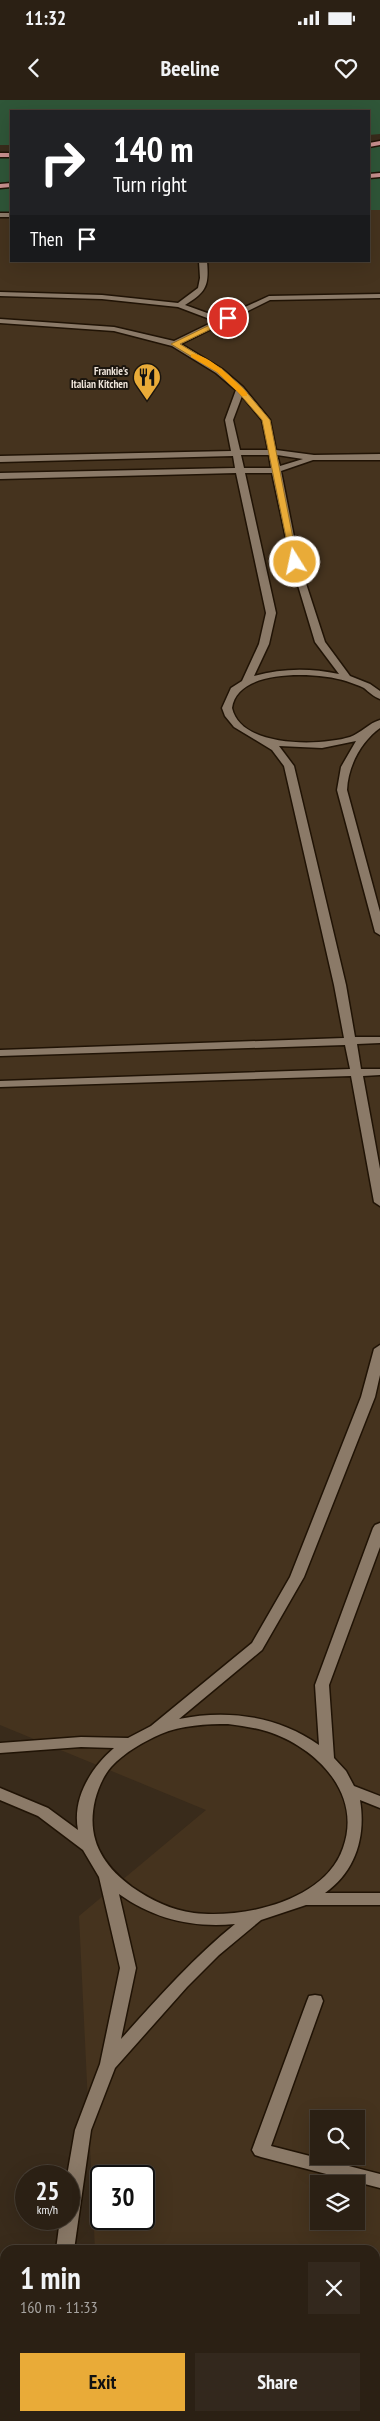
<!DOCTYPE html>
<html lang="en">
<head>
<meta charset="utf-8">
<style>
	body { margin:0; font-family:"PT Sans Narrow",sans-serif; background:#33281d; color:#f1f3f6; height:100vh; display:flex; flex-direction:column; font-size:19px; white-space:nowrap }
	* { box-sizing:border-box; margin:0 }
	p { font-size:16px; color:#a6a3a0 }
	.icon { flex:none; width:28px; height:28px; fill:none; stroke:currentColor; stroke-width:2; stroke-linecap:round; stroke-linejoin:round }
	.map { position:relative; flex:1; overflow:hidden }
	.panel { position:absolute; left:0px; top:2145px; width:380px; height:176px; display:flex; flex-direction:column; background:#2b2014; border-radius:15px 15px 0 0; box-shadow:0 5px 20px #0002,0 0 0 1px #473e34 }
	.panel>* { flex:none }
	.banner { position:absolute; left:10px; top:10px; width:360px; height:152px; border-radius:0px; box-shadow:0 5px 20px #0002,0 0 0 1px #473e34; background:#202124; color:#fff; overflow:hidden }
	.controls { position:absolute; left:310px; top:2010px; display:grid; gap:10px }
	.controls a { display:grid; place-items:center; width:55px; height:55px; border-radius:0px; background:#2b2014; box-shadow:0 5px 20px #0002,0 0 0 1px #473e34; font-size:25px }
	.speed { position:absolute; left:15px; top:2065px; display:flex; gap:10px; font-size:25px; font-weight:700; text-align:center }
	.speed>* { display:grid; place-content:center; width:65px; height:65px; border-radius:50%; background:#2b2014; box-shadow:0 5px 20px #0002,0 0 0 1px #473e34; line-height:1 }
	.speed small { font-size:12px; font-weight:400 }
	.speed .limit { border:2px solid #111; border-radius:8px; background:#fff; color:#111 }
	.pin { position:absolute; display:grid; place-items:center; width:42px; height:42px; color:#fff; margin:-21px; border:2px solid #fff; border-radius:50%; box-shadow:0 1px 5px #0007 }
	.me { position:absolute; width:55px; margin:-28px; rotate:350deg; stroke-linejoin:round; filter:drop-shadow(0 0 4px #0008) }
	.turn { display:flex; align-items:center; gap:18px; height:105px; padding:0 20px; font-size:22px }
	.turn .icon { width:65px; height:65px; stroke-width:2.5 }
	.turn b { display:block; font-size:35px; line-height:42px }
	.then { display:flex; align-items:center; height:48px; padding:0 20px; background:#0003; gap:10px; font-size:19px }
	.round { display:grid; place-items:center; flex:none; width:52px; height:52px; border-radius:0px; background:#33281d }
	.summary { display:flex; align-items:center; justify-content:space-between; height:85px; padding:0 20px }
	h1 { font-size:30px; font-weight:700; line-height:38px }
	.action { display:flex; gap:10px; margin-top:auto; padding:10px 20px }
	.action a { flex:1; height:58px; border-radius:0px; background:#e9ab38; color:#111; font-size:20px; font-weight:700; line-height:58px; text-align:center }
	.action a+a { background:#33281d; color:#f1f3f6 }
	.status { display:flex; justify-content:space-between; align-items:center; height:35px; padding:0 25px; background:#2b2014; direction:ltr }
	.status svg { height:14px; fill:currentColor }
	header { display:flex; justify-content:space-between; align-items:center; height:65px; padding:0 20px; background:#2b2014; font-size:22px; font-weight:700 }
	.map>svg:first-child { display:block }
	.built { fill:#45331e; fill-rule:evenodd }
	.green { fill:#2f5638 }
	.lines { fill:none; stroke-linecap:round; stroke-linejoin:round }
	.minor-casing { stroke:#201305; stroke-width:3 }
	.major-casing { stroke:#201305; stroke-width:3 }
	.minor { fill:#8b7a68; fill-rule:evenodd }
	.major { fill:#c9908e; fill-rule:evenodd }
	.route { fill:#e9ab38; stroke:#976f24 }
	.slow { fill:#f59e0b }
	.labels { text-anchor:middle; stroke-width:4; stroke-linejoin:round; paint-order:stroke }
	.far-poi-label { font-size:11px; font-weight:bold; fill:#ede3d9; stroke:#1b150e; text-anchor:end }
</style>
</head>
<body>
<div class="status"><b>11:32</b><svg viewBox="0 0 49 12"><path d="M0 12V9h3v3zM5 12V6h3v6zM10 12V3h3v9zM15 12V0h3v12zM26 1h20v11H26zM47 4h2v5h-2z"/></svg></div>
<header><svg class="icon" aria-label="back" viewBox="0 0 24 24"><path d="M15 5l-7 7 7 7"/></svg>Beeline<svg class="icon" aria-label="heart" viewBox="0 0 24 24"><path d="M12 20l-8-8c-3-5 5-10 8-4 3-6 11-1 8 4z"/></svg></header>
<div class="map">
<svg width="380" height="2321" viewBox="0 0 380 2321">
	<rect width="100%" height="100%" fill="#392b1b"/>
	<path class="built" d="M 369,109 L 380,109 L 380,2321 L 102,2321 L 102,2316 L 375,2316 L 375,2150 L 95,2150 L 79,1816 L 206,1710 L 0,1625 L 0,114 L 11,114 L 11,161 L 369,161 ZM 319,2019 L 356,2019 L 356,2056 L 319,2056 ZM 101,2076 L 144,2076 L 144,2119 L 101,2119 ZM 319,2084 L 356,2084 L 356,2121 L 319,2121 Z"/>
	<path class="green" d="M 0,0 L 380,0 L 380,34 L 369,35 L 369,11 L 11,11 L 11,45 L 0,45 Z
		M 369,45 L 380,45 L 380,110 L 369,110 Z
		M 0,52 L 11,52 L 11,114 L 0,114 Z"/>
	<g class="lines">
		<g class="minor-casing">
			<path id="minor" d="M 0,113 L 11,113 L 11,117 L 0,117 Z
				M 199,161 L 207,161 C 209,185 207,192 185,205 L 221,218 L 269,196 L 380,194 L 380,198 L 270,200 L 181,244 L 222,269 L 243,287 L 270,320 L 276,350 L 314,355 L 380,354 L 380,360 L 313,360 L 281,371 L 299,462 L 325,542 L 350,576 L 370,584 L 380,591 L 380,599 C 374,597 369,592 364,588 C 359,585 351,583 346,581 C 317,572 237,568 232,608 C 241,648 320,646 350,637 C 361,633 369,623 380,620 L 380,628 C 362,641 348,665 347,690 L 380,812 L 380,835 L 375,832 L 337,690 L 341,667 L 356,641 L 322,648 L 279,646 L 294,666 L 346,885 L 355,937 L 380,937 L 380,943 L 357,944 L 361,969 L 380,969 L 380,975 L 363,976 L 380,1069 L 380,1106 L 374,1102 L 351,976 L 0,987 L 0,981 L 350,969 L 345,945 L 0,956 L 0,950 L 344,938 L 334,885 L 284,666 L 272,650 L 234,627 L 225,616 L 222,608 L 231,588 L 242,581 L 259,544 L 266,513 L 236,373 L 0,379 L 0,373 L 235,368 L 233,356 L 0,362 L 0,356 L 231,351 L 225,320 L 236,290 L 216,273 L 172,246 L 114,231 L 0,223 L 0,219 L 114,227 L 174,241 L 215,221 L 178,207 L 102,199 L 0,196 L 0,192 L 102,195 L 178,203 L 198,188 L 200,178 ZM 242,296 L 262,320 L 268,350 L 240,350 L 233,320 ZM 241,355 L 269,355 L 271,368 L 244,368 ZM 277,355 L 303,359 L 280,366 ZM 245,373 L 272,373 L 291,462 L 315,542 L 339,574 C 310,568 283,568 254,576 L 269,544 L 276,513 Z
				M 380,1245 L 380,1275 L 375,1297 L 304,1477 L 262,1550 L 179,1619 C 228,1609 278,1616 319,1645 L 315,1585 L 373,1428 L 375,1425 L 380,1423 L 380,1447 L 329,1585 L 334,1658 L 346,1671 L 354,1686 L 380,1696 L 380,1708 L 360,1700 C 366,1736 356,1771 325,1793 L 380,1793 L 380,1805 L 306,1805 L 261,1820 L 219,1855 L 187,1887 L 115,1968 L 91,2030 L 74,2150 L 56,2150 L 60,2119 L 69,2119 L 69,2076 L 67,2076 L 75,2030 L 100,1964 L 120,1868 L 99,1777 L 83,1750 L 38,1716 L 0,1700 L 0,1688 L 48,1708 L 78,1730 C 72,1698 91,1668 114,1648 L 81,1647 L 0,1653 L 0,1643 L 81,1637 L 128,1638 L 151,1626 L 252,1543 L 290,1477 L 361,1297 L 374,1249 ZM 228,1624 C 243,1626 258,1628 272,1633 C 319,1650 362,1695 343,1748 C 325,1801 243,1819 194,1813 C 171,1810 151,1800 132,1787 C 102,1765 86,1738 95,1700 C 98,1689 103,1676 111,1667 C 125,1652 143,1642 161,1634 C 181,1625 207,1624 228,1624 ZM 119,1794 C 154,1819 192,1828 235,1824 C 193,1858 158,1898 121,1939 L 136,1868 Z
				M 315,1895 L 321,1896 L 323,1901 L 271,2046 L 380,2074 L 380,2088 L 261,2057 L 255,2055 L 252,2050 L 307,1901 L 309,1896 Z
				M 61,2316 L 79,2316 L 79,2321 L 61,2321 Z"/>
		</g>
		<g class="major-casing">
			<path id="major" d="M 380,41 L 380,45 L 369,47 L 369,43 Z
				M 0,53 L 11,53 L 11,57 L 0,57 Z
				M 380,73 L 380,77 L 369,78 L 369,74 Z
				M 11,83 L 11,87 L 0,88 L 0,84 Z"/>
		</g>
		<use href="#minor" class="minor"/>
		<use href="#major" class="major"/>
	</g>
	<path class="route" d="M 228,216 L 230,220 L 180,244 L 222,269 L 243,288 L 270,320 L 298,464 L 291,462 L 262,320 L 237,291 L 217,272 L 171,244 Z"/>
	<path class="slow" d="M 191,254 C 208,253 236,282 247,293 L 247,296 L 242,296 L 217,272 L 191,257 Z"/>
	<defs>
		<g id="restaurant-pin" transform="scale(1.4375)"><path d="M0 17L-7.5 6A9.5 9.5 0 1 1 7.5 6Z" fill="#e9ab38" stroke="#1b150e"/><path d="M-5-6h1v4h1v-4h1v4h1v-4h1v5L-1.5 .5V6h-2V.5L-5-1ZM5-6V6H3V1.5H1.5Q1.5-4 5-6Z" fill="#111"/></g>
	</defs>
	<g fill-rule="evenodd">
		<use href="#restaurant-pin" x="147" y="277"/>
	</g>
	<g class="labels">
		<g class="far-poi-label">
			<text x="128" y="275">Frankie's<tspan x="128" dy="13">Italian Kitchen</tspan></text>
		</g>
	</g>
</svg>
<div class="controls">
<a><svg class="icon" aria-label="search" viewBox="0 0 24 24"><circle cx="10" cy="10" r="6"/><path d="M15 15l6 6"/></svg></a>
<a><svg class="icon" aria-label="layers" viewBox="0 0 24 24"><path d="M12 4l9 5-9 5-9-5zM3 14l9 5 9-5"/></svg></a>
</div>
<div class="speed"><div>25<small>km/h</small></div><div class="limit">30</div></div>
<div class="pin" style="left:228px;top:218px;background:#d93025"><svg class="icon" aria-label="arrive" viewBox="0 0 24 24"><path d="M6 21V4h12l-3 4 3 4H6"/></svg></div>
<svg class="me" style="left:295px;top:462px" viewBox="-20 -20 40 40"><circle r="17" fill="#e9ab38" stroke="#fff" stroke-width="3"/><path d="M0-11L8 9 0 5-8 9z" fill="#fff"/></svg>
<div class="banner">
<div class="turn"><svg class="icon" aria-label="right" viewBox="0 0 24 24"><path d="M7 20v-9h11M14 6l5 5-5 5"/></svg><div><b>140 m</b>Turn right</div></div>
<div class="then">Then<svg class="icon" aria-label="arrive" viewBox="0 0 24 24"><path d="M6 21V4h12l-3 4 3 4H6"/></svg></div>
</div>
<section class="panel">
<div class="summary"><div><h1>1 min</h1><p>160 m · 11:33</p></div><a class="round"><svg class="icon" aria-label="close" viewBox="0 0 24 24"><path d="M6 6l12 12M18 6L6 18"/></svg></a></div>
<div class="action"><a>Exit</a><a>Share</a></div>
</section>
</div>
</body>
</html>
